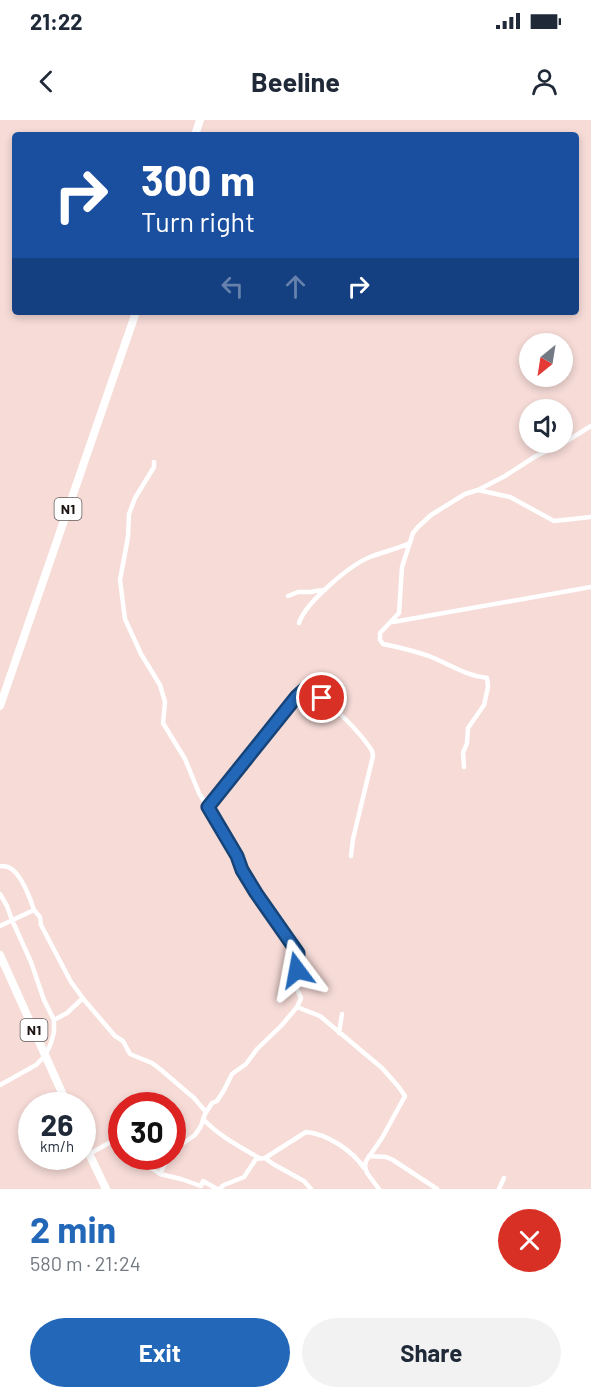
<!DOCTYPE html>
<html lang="en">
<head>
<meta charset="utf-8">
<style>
	body { margin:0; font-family:Barlow,sans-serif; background:#f2f2f3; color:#1f2937; height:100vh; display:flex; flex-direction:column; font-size:22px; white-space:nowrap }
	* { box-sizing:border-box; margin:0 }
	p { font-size:20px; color:#747a83 }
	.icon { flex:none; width:33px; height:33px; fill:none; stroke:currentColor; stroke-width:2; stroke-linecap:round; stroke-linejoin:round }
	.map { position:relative; height:1069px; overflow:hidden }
	.panel { display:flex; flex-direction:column; background:#fff; flex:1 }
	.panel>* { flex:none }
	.hud { position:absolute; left:12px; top:12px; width:567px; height:183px; border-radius:6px; box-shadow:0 3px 9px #0003; background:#1a4fa0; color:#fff; overflow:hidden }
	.needle { width:39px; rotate:210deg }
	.tools { position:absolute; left:519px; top:213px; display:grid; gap:12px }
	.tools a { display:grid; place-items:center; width:54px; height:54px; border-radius:50%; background:#fff; box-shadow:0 3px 9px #0003; font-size:30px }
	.speed { position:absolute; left:18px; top:972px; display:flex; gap:12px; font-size:30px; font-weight:700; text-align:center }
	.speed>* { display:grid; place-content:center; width:78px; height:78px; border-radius:50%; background:#fff; box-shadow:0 3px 9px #0003; line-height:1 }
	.speed small { font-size:15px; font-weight:400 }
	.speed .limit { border:9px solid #d22; background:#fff; color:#111 }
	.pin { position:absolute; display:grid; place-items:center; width:51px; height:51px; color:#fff; margin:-26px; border:3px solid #fff; border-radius:50%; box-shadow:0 2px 6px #0007 }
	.me { position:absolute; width:66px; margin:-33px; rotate:347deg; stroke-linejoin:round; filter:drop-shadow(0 0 4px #0008) }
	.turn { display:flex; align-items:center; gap:21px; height:126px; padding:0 30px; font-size:27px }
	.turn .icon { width:78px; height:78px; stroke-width:2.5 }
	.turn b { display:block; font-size:42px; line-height:51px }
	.lanes { display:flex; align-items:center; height:57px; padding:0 30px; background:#0003; justify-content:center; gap:30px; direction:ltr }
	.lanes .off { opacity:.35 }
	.round { display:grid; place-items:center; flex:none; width:63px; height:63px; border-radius:32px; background:#f2f2f3 }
	.head { display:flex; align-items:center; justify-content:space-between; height:102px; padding:0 30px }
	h1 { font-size:36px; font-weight:700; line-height:45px; color:#2368b8 }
	.cta { display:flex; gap:12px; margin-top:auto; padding:12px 30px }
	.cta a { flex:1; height:69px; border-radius:36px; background:#2368b8; color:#fff; font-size:24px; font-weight:700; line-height:69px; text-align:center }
	.cta a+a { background:#f2f2f3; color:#1f2937 }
	.status { display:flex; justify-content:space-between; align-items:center; height:42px; padding:0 30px; background:#fff; direction:ltr }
	.status svg { height:16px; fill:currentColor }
	header { display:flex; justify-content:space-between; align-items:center; height:78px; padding:0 30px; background:#fff; font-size:27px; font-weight:700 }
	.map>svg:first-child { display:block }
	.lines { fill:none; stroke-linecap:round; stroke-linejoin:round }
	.minor { stroke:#fff; stroke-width:4.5 }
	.trunk { stroke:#fff; stroke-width:8 }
	.route-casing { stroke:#174478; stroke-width:15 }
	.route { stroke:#2368b8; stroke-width:10 }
	.labels { text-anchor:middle; stroke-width:4.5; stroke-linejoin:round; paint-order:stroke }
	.shield { fill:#fff; stroke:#625b5a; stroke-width:1.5 }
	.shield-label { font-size:14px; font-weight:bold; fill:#1e1513 }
</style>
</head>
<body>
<div class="status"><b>21:22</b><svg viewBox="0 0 49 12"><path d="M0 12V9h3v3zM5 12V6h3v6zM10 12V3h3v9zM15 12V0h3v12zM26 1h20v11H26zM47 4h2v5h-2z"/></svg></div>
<header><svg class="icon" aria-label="back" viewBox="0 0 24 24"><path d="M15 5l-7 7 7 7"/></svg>Beeline<svg class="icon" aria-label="person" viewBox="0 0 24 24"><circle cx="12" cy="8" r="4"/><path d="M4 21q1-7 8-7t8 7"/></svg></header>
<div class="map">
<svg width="591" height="1069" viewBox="0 0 591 1069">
	<rect width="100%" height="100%" fill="#f6dbd7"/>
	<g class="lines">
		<path class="minor" d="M 154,342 L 154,347 L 135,378 L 129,394 L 128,417 L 120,460 L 125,499 L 141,534 L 160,565 L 165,582 L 163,603 L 185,639 L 199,673 L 237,736 L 242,750 L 283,813 L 298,833 L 296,867 L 301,878 L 297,887 L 281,906 L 257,929 L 246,944 L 232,954 L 224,970 L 217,981 L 212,983 L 205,994 L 201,1006 L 195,1015 L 172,1031
			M 478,370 L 510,377 L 554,401 L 591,397
			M 288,476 L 298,472 L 311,472 L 315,471 L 325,470
			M 393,502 L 591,467
			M 299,503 C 305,483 350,445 370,437 C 383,432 397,429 410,423
			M 464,647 L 463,633 L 467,623 L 468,608 L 484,585 L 488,567 L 487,558 C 464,555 449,544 429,536 C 414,531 398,527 383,524 L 380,520 L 380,513 L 399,493 L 402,447 L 413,413 L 418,407 L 431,395 L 465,374 L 478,370 L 505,356 L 536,336 L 562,324 L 591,306
			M 208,687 L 297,576 L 306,568 C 324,575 362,614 372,631 L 373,636 L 353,719 L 351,736
			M 0,746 C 3,746 7,746 10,748 C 21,754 30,778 34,790
			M 0,774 L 7,786 L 12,800 L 31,842 L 44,880 L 54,900 L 54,912 L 51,923 L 45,936 L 36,945 L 0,965
			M 0,806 L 34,790 L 40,797 L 41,805 L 71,862 L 85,881 L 115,916 L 123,921 L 130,934 L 152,943 L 160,949 L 194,978 L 206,992
			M 297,887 L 320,896 L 382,948 L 398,966 L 405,976 L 382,1018 L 366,1041 L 365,1046 L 367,1053 L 379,1069
			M 54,900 L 67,893 L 83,878
			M 339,913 L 342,894
			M 203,999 C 219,1016 239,1026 259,1038
			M 89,1034 L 120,1017 L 122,1019
			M 141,1036 L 142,1042 L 160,1054
			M 168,1036 L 160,1054 L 181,1059 L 201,1066 L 203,1061 L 217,1069
			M 369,1036 L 386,1037 L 393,1040 L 437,1069
			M 265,1038 L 306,1012 C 327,1014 352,1030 364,1048
			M 219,1069 L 224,1065 L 244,1057 L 256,1039 L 265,1038 L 273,1044 L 304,1061 L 311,1069
			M 499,1069 L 504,1058"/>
		<path class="trunk" d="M 195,15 L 200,0
			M 0,586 L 136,192
			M 0,835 L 68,986
			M 82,1019 L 106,1069"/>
	</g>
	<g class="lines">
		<g class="route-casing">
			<path id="route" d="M 297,850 L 298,833 L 256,773 L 242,750 L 237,736 L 208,687 L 297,576 L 306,568 L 314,571 L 322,578"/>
		</g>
		<use href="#route" class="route"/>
	</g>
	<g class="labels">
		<g class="shield">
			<rect x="54.5" y="378" width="27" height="22" rx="4.5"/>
			<rect x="20.5" y="899" width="27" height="22" rx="4.5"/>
		</g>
		<g class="shield-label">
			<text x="68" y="394">N1</text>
			<text x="34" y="915">N1</text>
		</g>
	</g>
</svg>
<div class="tools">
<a><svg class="needle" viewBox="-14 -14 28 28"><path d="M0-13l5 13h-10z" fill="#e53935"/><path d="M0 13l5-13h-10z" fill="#747a83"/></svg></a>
<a><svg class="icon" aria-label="sound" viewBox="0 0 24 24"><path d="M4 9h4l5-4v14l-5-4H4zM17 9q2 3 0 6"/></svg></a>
</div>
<div class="speed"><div>26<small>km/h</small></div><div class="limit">30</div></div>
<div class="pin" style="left:322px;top:578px;background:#d93025"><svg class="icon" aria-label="arrive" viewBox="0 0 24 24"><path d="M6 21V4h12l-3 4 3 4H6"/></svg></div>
<svg class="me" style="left:297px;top:850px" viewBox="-20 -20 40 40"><path d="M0-17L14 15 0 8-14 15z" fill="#2368b8" stroke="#fff" stroke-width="4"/></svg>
<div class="hud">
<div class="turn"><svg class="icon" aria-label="right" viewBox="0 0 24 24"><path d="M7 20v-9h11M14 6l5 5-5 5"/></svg><div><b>300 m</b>Turn right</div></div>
<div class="lanes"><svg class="icon off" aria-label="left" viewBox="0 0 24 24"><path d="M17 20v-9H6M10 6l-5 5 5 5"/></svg><svg class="icon off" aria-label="ahead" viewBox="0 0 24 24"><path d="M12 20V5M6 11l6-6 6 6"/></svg><svg class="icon" aria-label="right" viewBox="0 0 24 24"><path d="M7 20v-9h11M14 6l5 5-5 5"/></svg></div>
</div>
</div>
<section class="panel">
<div class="head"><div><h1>2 min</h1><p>580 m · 21:24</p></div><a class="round" style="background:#d93025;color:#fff"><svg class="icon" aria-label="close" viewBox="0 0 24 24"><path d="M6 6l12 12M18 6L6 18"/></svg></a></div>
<div class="cta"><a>Exit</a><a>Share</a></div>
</section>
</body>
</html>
